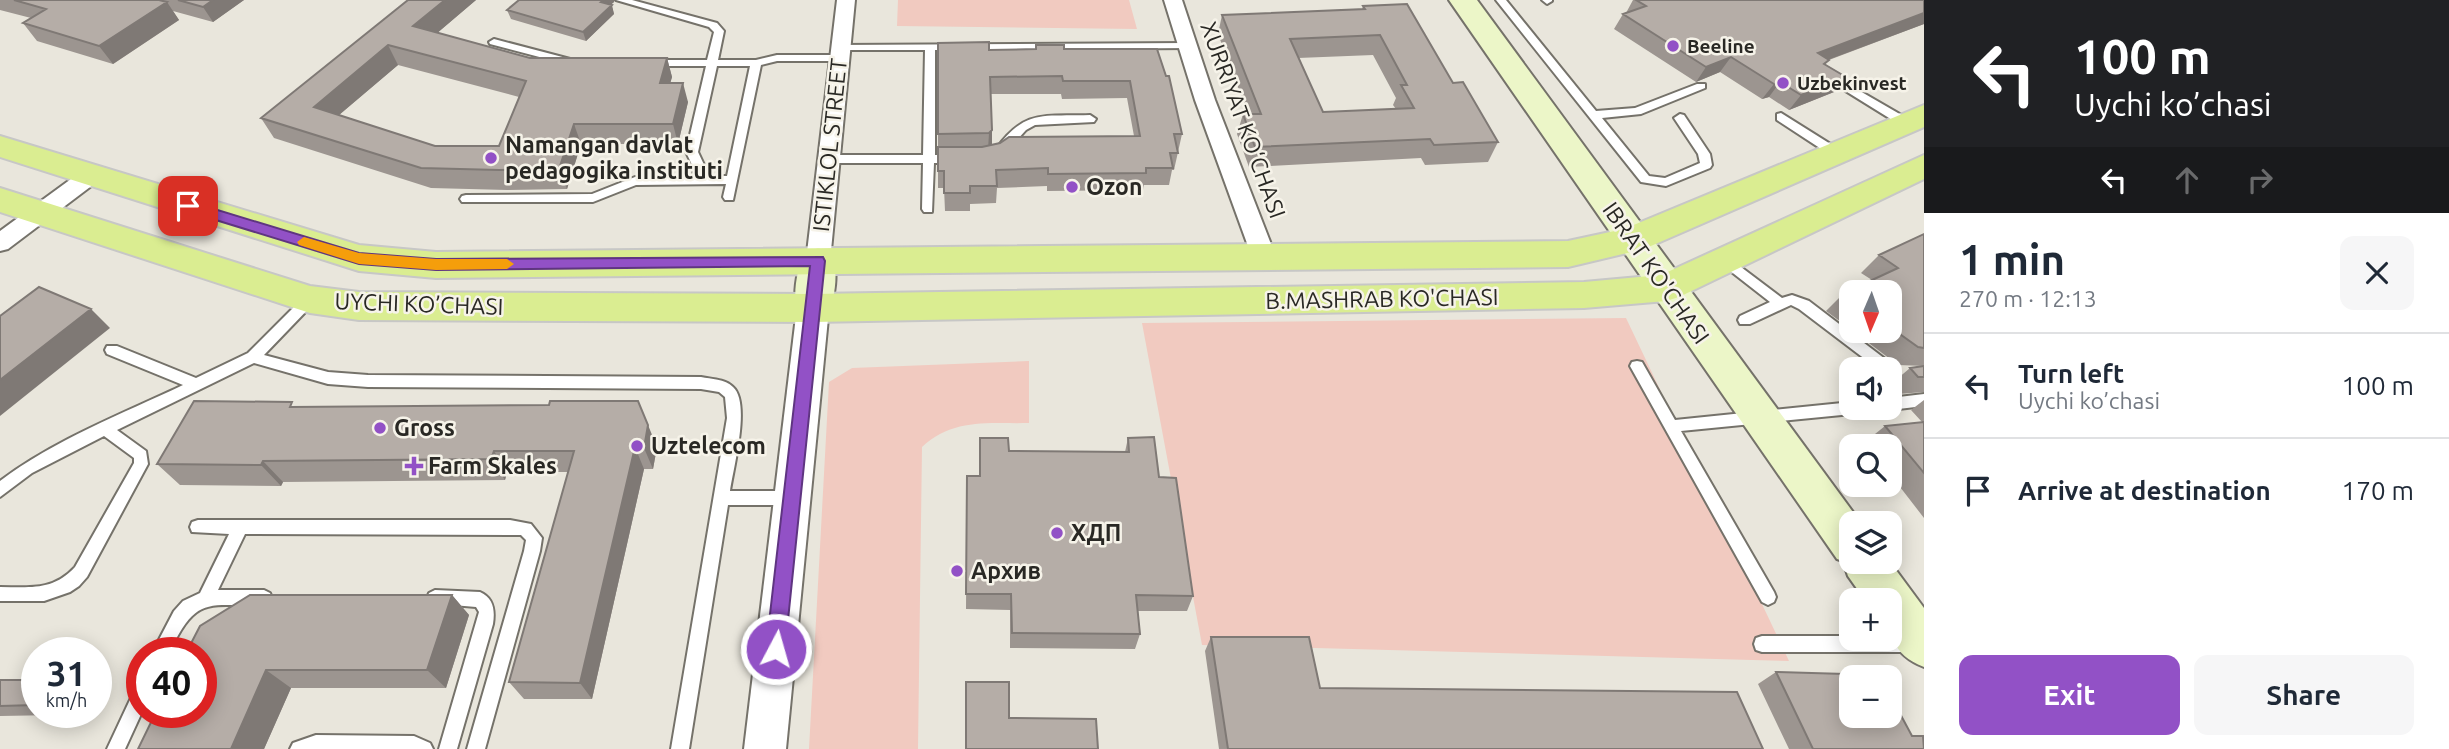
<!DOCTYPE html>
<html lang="en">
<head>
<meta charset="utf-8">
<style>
	body { margin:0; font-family:Ubuntu,sans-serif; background:#f6f6f7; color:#1f2937; height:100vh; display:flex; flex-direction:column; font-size:26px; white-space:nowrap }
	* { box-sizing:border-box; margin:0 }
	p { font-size:23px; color:#747a83 }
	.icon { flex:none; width:38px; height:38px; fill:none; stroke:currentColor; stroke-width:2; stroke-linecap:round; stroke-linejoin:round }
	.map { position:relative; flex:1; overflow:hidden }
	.panel { display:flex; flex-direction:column; background:#fff; width:525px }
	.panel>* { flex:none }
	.hud { background:#202124; color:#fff; overflow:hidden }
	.needle { width:46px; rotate:182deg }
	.buttons { position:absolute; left:1839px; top:280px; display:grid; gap:14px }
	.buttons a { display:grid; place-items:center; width:63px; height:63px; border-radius:14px; background:#fff; box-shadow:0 4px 18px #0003; font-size:35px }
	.speed { position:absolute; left:21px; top:637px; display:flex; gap:14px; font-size:35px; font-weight:700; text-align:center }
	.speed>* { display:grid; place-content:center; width:91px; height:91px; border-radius:50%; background:#fff; box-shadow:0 4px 18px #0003; line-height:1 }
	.speed small { font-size:18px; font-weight:400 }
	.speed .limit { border:10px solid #d22; background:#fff; color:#111 }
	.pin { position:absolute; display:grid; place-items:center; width:60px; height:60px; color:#fff; margin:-30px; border-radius:14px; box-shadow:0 4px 10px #0006 }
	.me { position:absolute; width:77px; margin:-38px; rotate:6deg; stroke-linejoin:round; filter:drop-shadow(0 0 5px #0008) }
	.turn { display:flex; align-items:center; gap:24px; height:147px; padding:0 35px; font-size:32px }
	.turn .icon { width:91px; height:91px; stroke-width:2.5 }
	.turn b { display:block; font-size:49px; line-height:60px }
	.lanes { display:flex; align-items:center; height:66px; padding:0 35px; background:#0003; justify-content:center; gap:35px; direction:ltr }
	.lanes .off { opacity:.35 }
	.round { display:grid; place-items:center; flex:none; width:74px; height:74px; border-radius:14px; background:#f6f6f7 }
	.overview { display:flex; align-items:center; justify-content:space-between; height:119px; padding:0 35px }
	h1 { font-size:42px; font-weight:700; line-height:52px }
	.primary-button { display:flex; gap:14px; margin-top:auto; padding:14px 35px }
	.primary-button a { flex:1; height:80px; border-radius:14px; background:#9251c6; color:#fff; font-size:28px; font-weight:700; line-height:80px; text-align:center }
	.primary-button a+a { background:#f6f6f7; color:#1f2937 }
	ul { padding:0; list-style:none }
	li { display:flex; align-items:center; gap:21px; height:105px; padding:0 35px; border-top:2px solid #e0e1e3 }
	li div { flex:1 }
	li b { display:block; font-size:26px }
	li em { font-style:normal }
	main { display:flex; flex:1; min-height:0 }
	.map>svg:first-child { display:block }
	.green { fill:#f1cac0 }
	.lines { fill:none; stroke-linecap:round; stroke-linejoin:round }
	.service-casing { stroke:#75726a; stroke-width:4 }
	.minor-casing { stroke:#75726a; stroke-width:4 }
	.tertiary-casing { stroke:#75726a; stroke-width:4 }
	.secondary-casing { stroke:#75726a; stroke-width:4 }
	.primary-casing { stroke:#c7c7c6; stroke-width:4 }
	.service { fill:#fff; fill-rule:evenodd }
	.minor { fill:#fff; fill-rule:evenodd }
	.tertiary { fill:#fff; fill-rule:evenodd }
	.secondary { fill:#ecf6c8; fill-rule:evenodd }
	.primary { fill:#daed91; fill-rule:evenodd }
	.wall { fill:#9c9590; fill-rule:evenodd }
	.shaded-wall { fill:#7f7975 }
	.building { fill:#b5ada7; stroke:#7f7975; stroke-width:2; fill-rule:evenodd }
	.route { fill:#9251c6; stroke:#5f3581; stroke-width:2 }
	.slow { fill:#f59e0b }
	.poi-dot { fill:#9251c6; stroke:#f6f3e9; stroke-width:2.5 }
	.labels { text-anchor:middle; stroke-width:5; stroke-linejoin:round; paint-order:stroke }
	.far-poi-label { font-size:19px; font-weight:bold; fill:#292824; stroke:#f6f3e9; text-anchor:start }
	.street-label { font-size:23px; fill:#292824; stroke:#f6f3e9 }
	.poi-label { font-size:23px; font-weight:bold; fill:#292824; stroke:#f6f3e9; text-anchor:start }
</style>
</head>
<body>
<main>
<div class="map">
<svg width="1924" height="749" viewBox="0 0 1924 749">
	<rect width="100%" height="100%" fill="#e9e6dc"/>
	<path class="green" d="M 898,0 L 1129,0 L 1137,29 L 897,26 Z
		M 1626,318 L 1789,661 L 1202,645 L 1142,323 Z
		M 1029,361 L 1029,423 C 989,424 953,418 922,447 L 918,749 L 809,749 L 829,382 L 852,368 Z"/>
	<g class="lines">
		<g class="service-casing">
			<path id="service" d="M 616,0 L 632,0 L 717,23 L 724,31 L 718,60 L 756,60 L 777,55 L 840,55 L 845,58 L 840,61 L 777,61 L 761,65 L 733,200 L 725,200 L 723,197 L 726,184 L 636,185 L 593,202 L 462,202 L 460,199 L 462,196 L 466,195 L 592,194 L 635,177 L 693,176 L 694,169 L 686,152 L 706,66 L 649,66 L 644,63 L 649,60 L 707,60 L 714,32 L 709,27 ZM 717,66 L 750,66 L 727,176 L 705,176 L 706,169 L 698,152 Z
				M 1496,0 L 1506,0 L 1596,111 L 1635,108 L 1697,84 L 1705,84 L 1705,88 L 1641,114 L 1602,118 L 1649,176 L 1665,178 L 1700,163 L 1698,154 L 1674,118 L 1680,114 L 1684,115 L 1710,154 L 1712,165 L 1710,168 L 1666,186 L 1641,182 Z
				M 1542,0 L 1552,0 L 1552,1 L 1547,4 Z
				M 494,39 L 574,60 L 575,62 L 570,65 L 490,44 L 489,42 Z
				M 1188,43 L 1192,44 L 1192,48 L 935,50 L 935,155 L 957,155 L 963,159 L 957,163 L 934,163 L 932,212 L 924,212 L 922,209 L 923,163 L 829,163 L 823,159 L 829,155 L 923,155 L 925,50 L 841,50 L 837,49 L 837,45 Z
				M 1827,72 L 1910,120 L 1912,123 L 1906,127 L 1902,126 L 1823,77 L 1823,73 Z
				M 1781,113 L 1840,150 L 1840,156 L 1832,156 L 1777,120 L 1777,114 Z
				M 1090,115 L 1096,119 L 1094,122 L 1035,125 L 1026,130 L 1006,152 L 1002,153 L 996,149 C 1026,108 1044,117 1090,115 Z
				M 1725,255 L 1782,298 L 1792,295 L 1809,301 L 1893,365 L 1895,369 L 1893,373 L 1890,374 L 1890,369 L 1878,369 L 1799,309 L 1791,305 L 1750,324 L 1740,324 L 1738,320 L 1740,316 L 1770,302 L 1720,263 L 1719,260 Z
				M 310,294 L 315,296 L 317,299 L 315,302 L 264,355 L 328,372 L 368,375 L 701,377 C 711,379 725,379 733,387 C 751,403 733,469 730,491 L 791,491 L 796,493 L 799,498 L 796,503 L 791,505 L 728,505 L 689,749 L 671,749 L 727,418 L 725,397 L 719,392 L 701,389 L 368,387 L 328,384 L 254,363 L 117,430 L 146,451 L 148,464 L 87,577 L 79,586 L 70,592 L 44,601 L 0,601 L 0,587 C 30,587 53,591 75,567 L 134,463 L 134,458 L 104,436 L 32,473 L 0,497 L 0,481 C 54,440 122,414 183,385 L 107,354 L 105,350 L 107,346 L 117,346 L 196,378 L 248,353 L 305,296 Z
				M 1637,361 L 1642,362 L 1675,420 L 1852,402 L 1852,408 L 1859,408 L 1857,412 L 1852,414 L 1681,431 L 1774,592 L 1776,597 L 1774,602 L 1768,605 L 1762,602 L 1630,366 L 1632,362 Z
				M 1924,394 L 1924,406 L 1890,410 L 1885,408 L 1890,408 L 1890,398 Z
				M 198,520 L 510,520 L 531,524 L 542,538 L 540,551 L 485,749 L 467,749 L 524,551 L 526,540 L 521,535 L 245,534 L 218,590 L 264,590 L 270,593 L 272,598 L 270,603 L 264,606 C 206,605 196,596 169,653 L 152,653 L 174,611 L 183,601 L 200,593 L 229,534 L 192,532 L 190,527 L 192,522 Z
				M 435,590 L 480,592 C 494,598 495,611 493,624 L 457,749 L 439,749 L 479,612 L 476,607 L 429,603 L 427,598 L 429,593 Z
				M 1762,636 L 1852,636 L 1852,639 L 1915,636 L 1921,638 L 1923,644 L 1921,650 L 1915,652 L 1762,652 L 1756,650 L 1754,644 L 1756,638 Z
				M 142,685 L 142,712 L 125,749 L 107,749 L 136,687 Z
				M 316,735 L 414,736 L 430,743 L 433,749 L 290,749 L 293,743 Z"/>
		</g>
		<g class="minor-casing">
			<path id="minor" d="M 837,0 L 855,0 L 830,261 L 826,267 L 818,270 L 810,267 L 806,261 Z
				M 1164,0 L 1182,0 L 1215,100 L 1276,257 L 1272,263 L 1264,266 L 1256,263 L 1252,257 L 1195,100 Z
				M 90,169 L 98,171 L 101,176 L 98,181 L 8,249 L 0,251 L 0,231 L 82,171 Z"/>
		</g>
		<g class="tertiary-casing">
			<path id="tertiary" d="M 813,296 L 824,300 L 829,308 L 786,749 L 744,749 L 797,308 L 802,300 Z"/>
		</g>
		<g class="secondary-casing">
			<path id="secondary" d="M 1449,0 L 1477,0 L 1861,523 L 1852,523 L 1852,562 L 1890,562 L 1924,608 L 1924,667 C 1889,653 1890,633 1890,600 L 1865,600 L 1848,576 L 1843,561 L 1837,559 Z
				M 818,248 L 830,252 C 840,268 835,301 826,318 L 813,322 L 800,318 C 791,301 796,268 806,252 Z"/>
		</g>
		<g class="primary-casing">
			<path id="primary" d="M 1924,105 L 1924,127 L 1644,249 L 1568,267 L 436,278 L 359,271 L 0,157 L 0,136 L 359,245 L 436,252 L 1568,241 L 1624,229 Z
				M 1924,155 L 1924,179 L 1679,297 L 1666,301 L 1584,308 L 813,322 L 359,320 L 310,313 L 0,212 L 0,188 L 310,286 L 359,292 L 813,294 L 1584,282 L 1661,275 Z"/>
		</g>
		<use href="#service" class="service"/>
		<use href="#minor" class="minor"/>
		<use href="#tertiary" class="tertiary"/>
		<use href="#secondary" class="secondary"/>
		<use href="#primary" class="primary"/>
	</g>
	<path class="wall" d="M 0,0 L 244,0 L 213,22 L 173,11 L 179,20 L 113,64 L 37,41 L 23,23 L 31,18 L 0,10 Z
		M 408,0 L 476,0 L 437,33 L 530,58 L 667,58 L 672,77 L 670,83 L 688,102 L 678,144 L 581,144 L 567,189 L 507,190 L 431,188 L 274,138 L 261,118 ZM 398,65 L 519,97 L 499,146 L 435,146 L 339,115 Z
		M 519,0 L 614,0 L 614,2 L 611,4 L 614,14 L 586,41 L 511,19 L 507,10 Z
		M 1633,0 L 1924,0 L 1924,24 L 1829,60 L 1825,64 L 1846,77 L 1834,92 L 1789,110 L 1769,97 L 1762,99 L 1720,72 L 1696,82 L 1614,29 L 1623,14 L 1626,13 Z
		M 1363,6 L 1453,83 L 1498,142 L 1488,162 L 1425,165 L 1421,158 L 1249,167 L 1237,134 L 1243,114 L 1248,114 L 1218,34 L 1222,15 L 1362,9 ZM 1373,55 L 1396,98 L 1393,105 L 1396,109 L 1323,112 L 1298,58 Z
		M 938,43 L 989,50 L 1157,49 L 1182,134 L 1174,170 L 1172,170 L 1169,185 L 1144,185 L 1143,190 L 1047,191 L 1047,186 L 997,188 L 996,203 L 970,204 L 970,211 L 945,211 L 944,188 L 938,188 ZM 991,94 L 1061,94 L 1062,99 L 1127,98 L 1134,136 L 992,145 Z
		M 1924,234 L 1924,366 L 1898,365 L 1853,331 L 1890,331 L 1890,292 L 1852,292 L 1852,330 L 1826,311 L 1844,293 L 1872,280 L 1861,273 L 1879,255 Z
		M 1910,368 L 1924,377 L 1924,392 L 1898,394 L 1890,385 Z
		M 1924,400 L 1924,518 L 1890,474 L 1890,446 L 1868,446 L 1865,442 L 1885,426 L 1922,422 L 1911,410 Z
		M 296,407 L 657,447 L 653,469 L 644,469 L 592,699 L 524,699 L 509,682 L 568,472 L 507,472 L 505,480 L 283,482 L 281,486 L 180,485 L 157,464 Z
		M 1128,438 L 1159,477 L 1193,596 L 1187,611 L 1138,611 L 1140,634 L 1135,649 L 1010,648 L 1010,610 L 966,609 L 967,476 L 980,476 L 1009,451 L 1125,452 Z
		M 452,595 L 469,615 L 446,688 L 291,688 L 264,749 L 138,749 L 201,653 Z
		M 1211,637 L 1320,688 L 1763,749 L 1219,749 L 1205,651 Z
		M 1776,672 L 1912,736 L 1924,749 L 1789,749 L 1758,684 Z
		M 0,680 L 37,680 L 37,712 L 57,712 L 56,715 L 0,716 Z"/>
	<path class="shaded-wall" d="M 213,0 L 244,0 L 213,22 L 203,7 Z
		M 445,0 L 476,0 L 422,46 L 413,26 Z
		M 604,0 L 614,0 L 614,2 L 604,11 L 601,2 Z
		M 167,2 L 179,20 L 113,64 L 99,46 Z
		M 612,5 L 614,14 L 586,41 L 583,32 Z
		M 1924,13 L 1924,24 L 1806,68 L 1818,53 Z
		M 388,45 L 398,65 L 326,126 L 314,107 Z
		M 1731,57 L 1720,72 L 1696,82 L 1706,67 Z
		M 667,58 L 672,77 L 665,102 L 660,83 Z
		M 1846,77 L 1834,92 L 1789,110 L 1801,95 Z
		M 1780,82 L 1769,97 L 1762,99 L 1774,84 Z
		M 683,83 L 688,102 L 678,144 L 673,124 Z
		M 574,124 L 581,144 L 567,189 L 559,169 Z
		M 992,130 L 992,148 L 988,150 L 989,133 Z
		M 91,309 L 110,328 L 0,416 L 0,380 Z
		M 648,425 L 657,447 L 653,469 L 644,448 Z
		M 635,447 L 644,469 L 592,699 L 580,683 Z
		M 494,451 L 507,472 L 505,480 L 491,459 Z
		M 263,461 L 283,482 L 281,486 L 261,465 Z
		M 452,595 L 469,615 L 446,688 L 427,670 Z
		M 266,670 L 291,688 L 264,749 L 231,749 Z"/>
	<path class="building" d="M 14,0 L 159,0 L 167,2 L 99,46 L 23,23 L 46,9 Z
		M 178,0 L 213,0 L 203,7 Z
		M 408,0 L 445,0 L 413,26 L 530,58 L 667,58 L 660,83 L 683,83 L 673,124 L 574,124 L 559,169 L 499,170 L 421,168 L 261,118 ZM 388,45 L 526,81 L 499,146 L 435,146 L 314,107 Z
		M 519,0 L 604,0 L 601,2 L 612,5 L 583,32 L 507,10 Z
		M 1636,0 L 1924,0 L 1924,13 L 1818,53 L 1829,60 L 1824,64 L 1846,77 L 1801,95 L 1780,82 L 1774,84 L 1731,57 L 1706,67 L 1623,14 L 1646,6 Z
		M 1407,4 L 1453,83 L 1463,82 L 1498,142 L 1434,145 L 1430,139 L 1255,147 L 1243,114 L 1261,114 L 1222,15 L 1365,9 L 1363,6 ZM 1380,35 L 1407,85 L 1401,85 L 1414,108 L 1323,112 L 1290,39 Z
		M 989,42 L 989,50 L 1036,49 L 1036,45 L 1064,45 L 1064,49 L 1157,49 L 1166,76 L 1169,76 L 1182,134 L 1174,134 L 1178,153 L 1170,153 L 1173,168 L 1146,168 L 1146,173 L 1048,174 L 1048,168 L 996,170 L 997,186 L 970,186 L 970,193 L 944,193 L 944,171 L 938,171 L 938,147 L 982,147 L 1000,143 L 1009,137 L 1140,136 L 1130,81 L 1063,81 L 1062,76 L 990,77 L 992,130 L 989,133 L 938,134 L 938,43 Z
		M 1924,234 L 1924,348 L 1918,347 L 1890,327 L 1890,292 L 1852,292 L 1852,299 L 1844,293 L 1898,268 L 1879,255 Z
		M 39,287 L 91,309 L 0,380 L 0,316 Z
		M 1924,366 L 1924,377 L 1918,377 L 1910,368 Z
		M 194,401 L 292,402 L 290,407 L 549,405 L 550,401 L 638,401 L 648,425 L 644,448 L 635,447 L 580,683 L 509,682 L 574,451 L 494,451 L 491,459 L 263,461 L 261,465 L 157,464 Z
		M 1924,422 L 1924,473 L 1885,426 Z
		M 1154,437 L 1159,477 L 1176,478 L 1193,596 L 1136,595 L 1140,634 L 1012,633 L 1011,594 L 966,594 L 967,476 L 980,476 L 980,438 L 1008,438 L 1009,451 L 1129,452 L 1128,438 Z
		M 250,595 L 452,595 L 427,670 L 266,670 L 231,749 L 138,749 L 156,712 L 201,712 L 201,653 L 186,653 L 200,626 Z
		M 1211,637 L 1309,637 L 1320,688 L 1737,692 L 1763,749 L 1228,749 Z
		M 1776,672 L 1879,675 L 1880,677 L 1852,677 L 1852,716 L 1890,716 L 1890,695 L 1912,736 L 1923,736 L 1924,749 L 1813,749 Z
		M 0,680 L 37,680 L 36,705 L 0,706 Z
		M 966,682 L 1009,682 L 1009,718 L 1096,719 L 1098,749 L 966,749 Z"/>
	<path class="route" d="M 188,201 L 359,253 L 436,259 L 823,257 L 825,261 L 785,649 L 783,655 L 776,658 L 769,655 L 766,649 L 810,266 L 436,270 L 359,264 L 183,210 L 183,203 Z"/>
	<path class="slow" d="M 304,237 L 359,253 L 436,259 L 507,259 L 514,264 L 507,269 L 436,270 L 359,264 L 299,245 L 297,242 Z"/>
	<g class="poi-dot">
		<circle cx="1673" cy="46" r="7"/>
		<circle cx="1783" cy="83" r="7"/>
		<circle cx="491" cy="158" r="7"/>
		<circle cx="1072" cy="187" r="7"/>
		<circle cx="380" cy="428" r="7"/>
		<circle cx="637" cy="446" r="7"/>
		<path d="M410.5 455.5h7v7h7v7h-7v7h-7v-7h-7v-7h7z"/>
		<circle cx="1057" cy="533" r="7"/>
		<circle cx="957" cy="571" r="7"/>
	</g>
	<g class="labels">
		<g class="far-poi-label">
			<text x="1687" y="53">Beeline</text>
			<text x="1797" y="90">Uzbekinvest</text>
		</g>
		<g class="street-label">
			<text transform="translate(1243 120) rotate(70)" y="8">XURRIYAT KO‘CHASI</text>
			<text transform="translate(830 145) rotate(-84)" y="8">ISTIKLOL STREET</text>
			<text transform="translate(1656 273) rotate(55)" y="8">IBRAT KO'CHASI</text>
			<text transform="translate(1382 299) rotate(-1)" y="8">B.MASHRAB KO'CHASI</text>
			<text transform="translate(419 304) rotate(2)" y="8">UYCHI KO’CHASI</text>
		</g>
		<g class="poi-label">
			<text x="505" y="153">Namangan davlat<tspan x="505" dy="26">pedagogika instituti</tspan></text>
			<text x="1086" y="195">Ozon</text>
			<text x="394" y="436">Gross</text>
			<text x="651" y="454">Uztelecom</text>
			<text x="428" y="474">Farm Skales</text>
			<text x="1071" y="541">ХДП</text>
			<text x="971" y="579">Архив</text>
		</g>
	</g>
</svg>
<div class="buttons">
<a><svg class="needle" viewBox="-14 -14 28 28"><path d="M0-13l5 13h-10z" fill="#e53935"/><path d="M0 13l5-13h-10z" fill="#747a83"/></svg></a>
<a><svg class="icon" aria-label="sound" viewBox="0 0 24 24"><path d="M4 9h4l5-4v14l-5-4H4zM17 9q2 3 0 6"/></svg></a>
<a><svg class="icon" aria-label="search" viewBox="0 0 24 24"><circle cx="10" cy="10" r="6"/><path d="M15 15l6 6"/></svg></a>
<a><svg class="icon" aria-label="layers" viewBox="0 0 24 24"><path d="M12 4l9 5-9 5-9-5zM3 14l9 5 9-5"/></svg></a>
<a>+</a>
<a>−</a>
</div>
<div class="speed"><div>31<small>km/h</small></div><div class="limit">40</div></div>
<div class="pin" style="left:188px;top:206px;background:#d93025"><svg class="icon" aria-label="arrive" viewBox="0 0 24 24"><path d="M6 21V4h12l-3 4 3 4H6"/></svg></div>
<svg class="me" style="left:776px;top:649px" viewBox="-20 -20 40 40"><circle r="17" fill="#9251c6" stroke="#fff" stroke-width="3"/><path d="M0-11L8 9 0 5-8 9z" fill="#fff"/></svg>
</div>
<section class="panel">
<div class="hud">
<div class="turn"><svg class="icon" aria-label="left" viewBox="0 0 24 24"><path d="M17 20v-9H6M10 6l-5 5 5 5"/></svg><div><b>100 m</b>Uychi ko’chasi</div></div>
<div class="lanes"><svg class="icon" aria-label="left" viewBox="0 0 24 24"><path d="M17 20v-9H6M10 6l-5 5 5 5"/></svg><svg class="icon off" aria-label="ahead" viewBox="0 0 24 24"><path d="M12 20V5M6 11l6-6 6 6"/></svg><svg class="icon off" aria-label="right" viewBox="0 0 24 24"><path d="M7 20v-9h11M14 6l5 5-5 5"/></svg></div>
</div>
<div class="overview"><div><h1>1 min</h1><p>270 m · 12:13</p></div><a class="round"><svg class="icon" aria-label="close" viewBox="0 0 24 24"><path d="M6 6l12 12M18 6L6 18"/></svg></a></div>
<ul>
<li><svg class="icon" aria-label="left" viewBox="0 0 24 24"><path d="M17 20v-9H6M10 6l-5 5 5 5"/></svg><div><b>Turn left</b><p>Uychi ko’chasi</p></div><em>100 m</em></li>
<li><svg class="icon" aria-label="arrive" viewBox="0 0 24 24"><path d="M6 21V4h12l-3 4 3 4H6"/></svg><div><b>Arrive at destination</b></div><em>170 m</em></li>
</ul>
<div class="primary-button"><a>Exit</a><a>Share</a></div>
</section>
</main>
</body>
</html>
